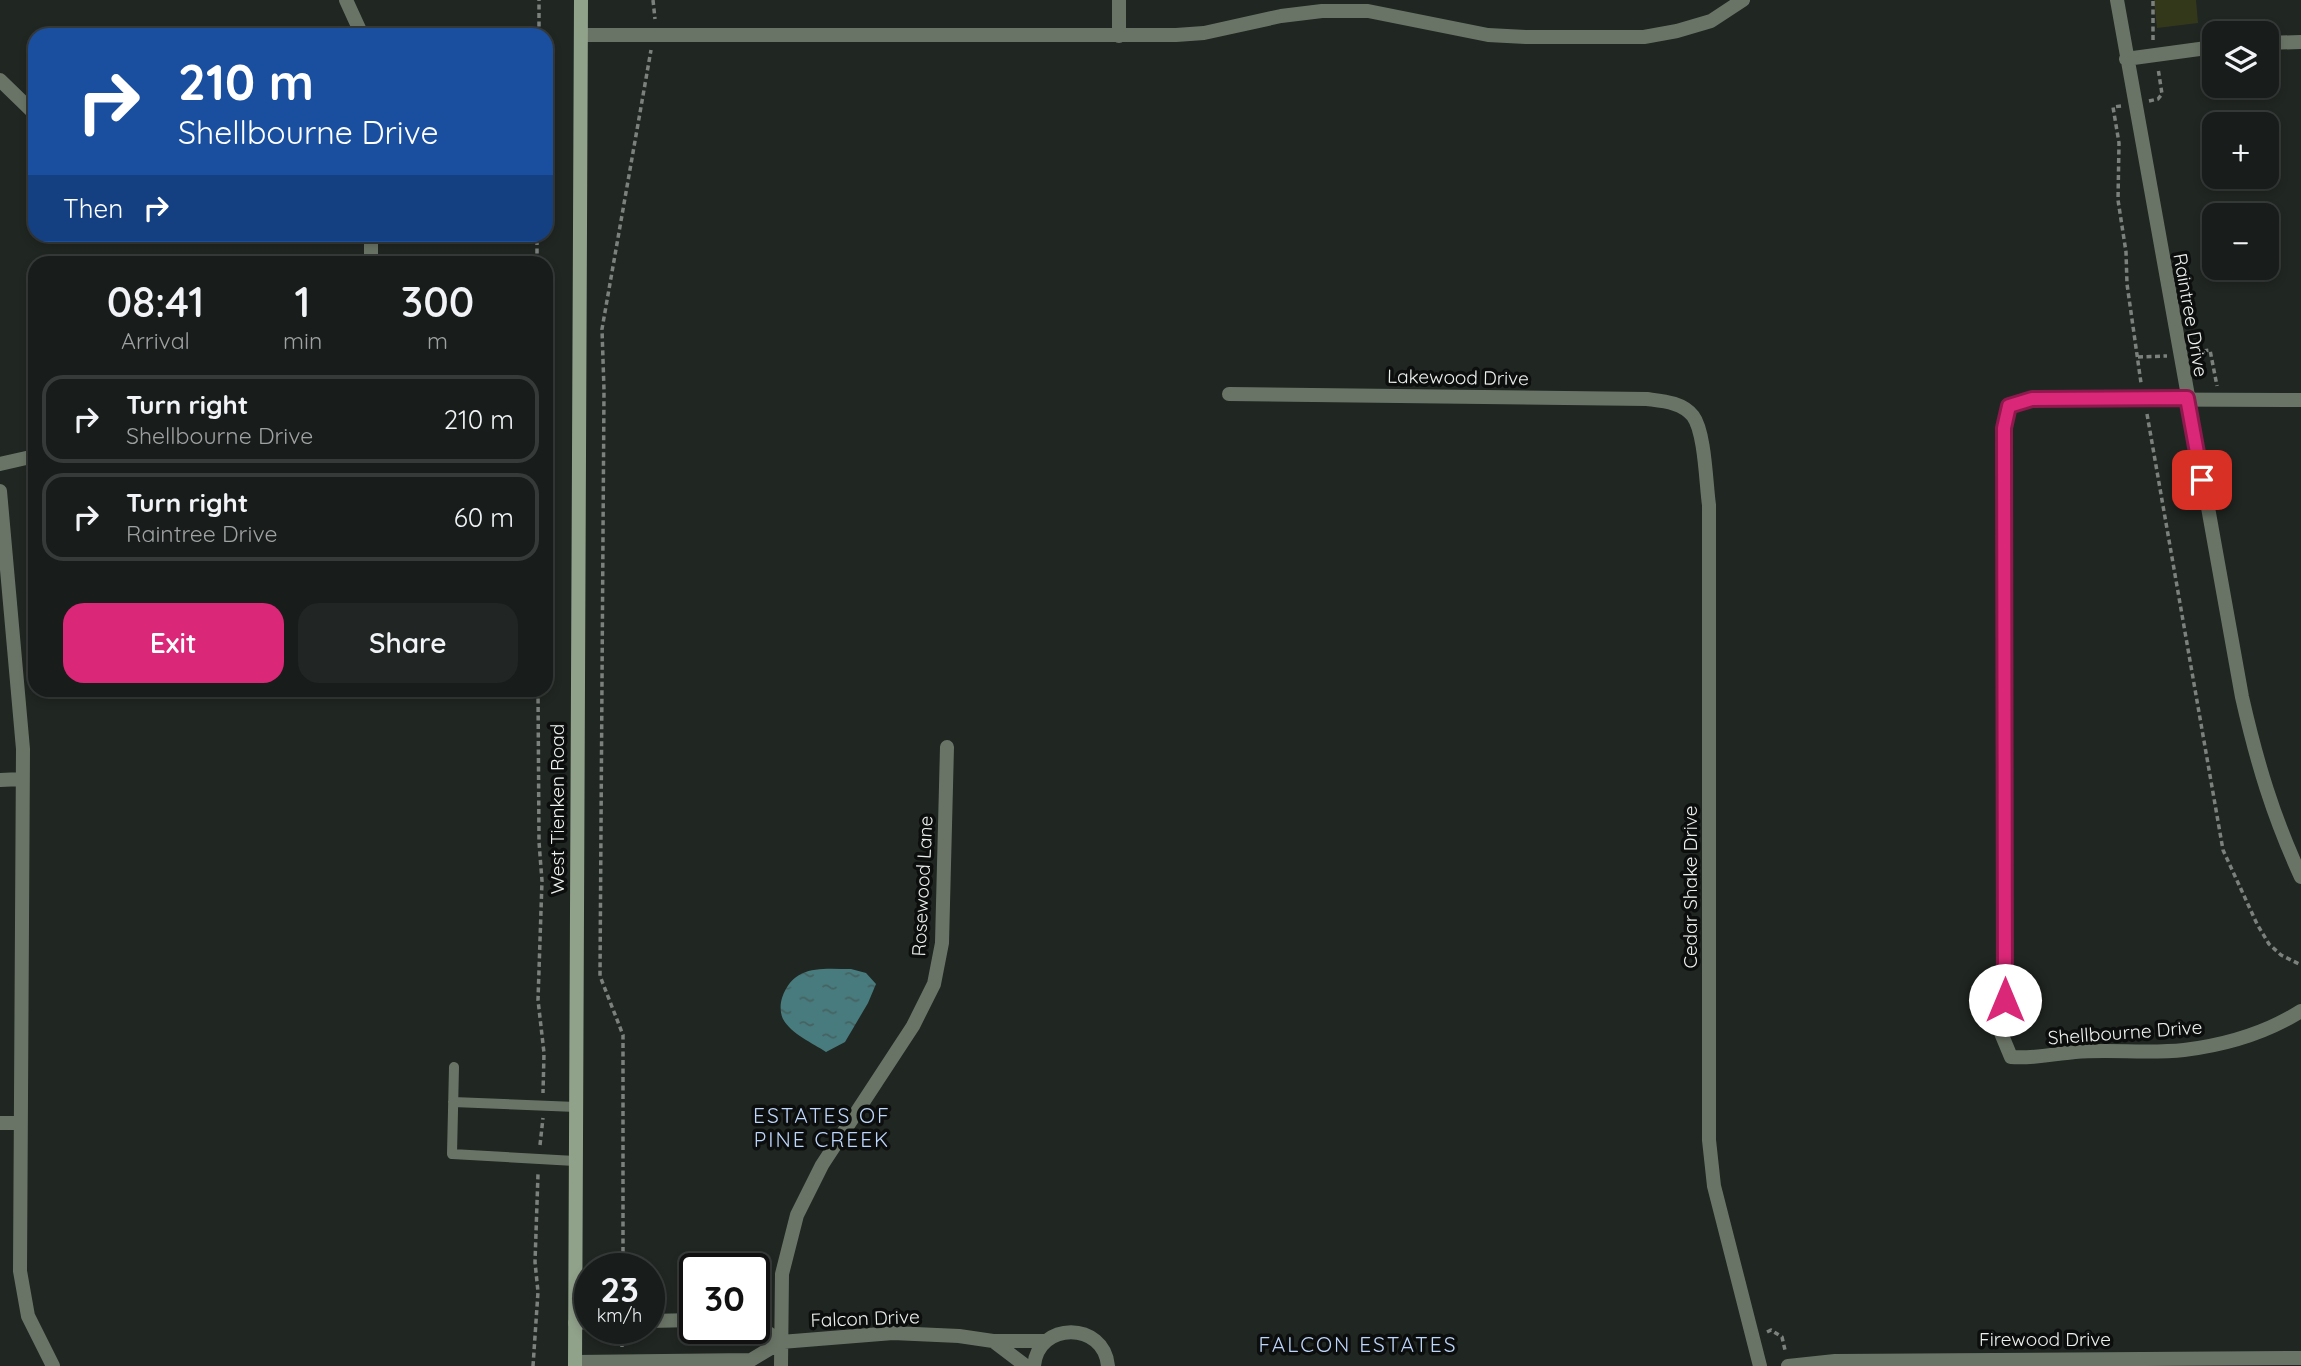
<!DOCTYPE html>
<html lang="en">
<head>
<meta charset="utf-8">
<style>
	body { margin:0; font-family:Quicksand,sans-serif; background:#212523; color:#f1f3f6; height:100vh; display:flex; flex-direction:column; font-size:26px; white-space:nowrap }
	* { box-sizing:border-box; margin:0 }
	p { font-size:23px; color:#9fa1a2 }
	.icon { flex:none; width:38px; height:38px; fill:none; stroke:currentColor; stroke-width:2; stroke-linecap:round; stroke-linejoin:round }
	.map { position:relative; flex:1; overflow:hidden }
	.panel { position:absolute; left:28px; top:256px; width:525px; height:441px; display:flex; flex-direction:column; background:#181c1a; border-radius:21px; box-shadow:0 4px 10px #0003,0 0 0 2px #363a39 }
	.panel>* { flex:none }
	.banner { position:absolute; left:28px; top:28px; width:525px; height:214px; border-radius:21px; box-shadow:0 4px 10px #0003,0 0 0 2px #363a39; background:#1a4fa0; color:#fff; overflow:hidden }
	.fabs { position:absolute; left:2202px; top:21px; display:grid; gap:14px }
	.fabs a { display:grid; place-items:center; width:77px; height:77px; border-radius:14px; background:#181c1a; box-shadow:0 4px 10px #0003,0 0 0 2px #363a39; font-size:35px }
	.speed { position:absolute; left:574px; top:1253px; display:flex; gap:14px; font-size:35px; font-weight:700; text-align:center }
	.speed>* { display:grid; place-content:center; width:91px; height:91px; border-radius:50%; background:#181c1a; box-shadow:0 4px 10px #0003,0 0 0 2px #363a39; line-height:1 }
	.speed small { font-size:18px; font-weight:400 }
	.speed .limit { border:4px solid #111; border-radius:10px; background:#fff; color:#111 }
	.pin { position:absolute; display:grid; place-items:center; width:60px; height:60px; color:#fff; margin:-30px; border-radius:14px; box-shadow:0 4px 10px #0006 }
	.me { position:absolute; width:77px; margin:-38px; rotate:0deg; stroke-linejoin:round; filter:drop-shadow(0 0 5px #0008) }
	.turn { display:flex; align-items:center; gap:24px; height:147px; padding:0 35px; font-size:32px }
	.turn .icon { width:91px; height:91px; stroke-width:2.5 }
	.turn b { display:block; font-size:49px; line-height:60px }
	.then { display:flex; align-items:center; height:66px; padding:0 35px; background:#0003; gap:14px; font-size:26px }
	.eta { display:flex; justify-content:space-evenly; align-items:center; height:119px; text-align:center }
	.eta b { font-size:42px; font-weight:600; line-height:49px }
	.cta { display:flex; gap:14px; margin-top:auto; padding:14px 35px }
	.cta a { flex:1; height:80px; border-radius:21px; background:#db2777; color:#fff; font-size:28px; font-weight:600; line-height:80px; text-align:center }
	.cta a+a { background:#212523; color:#f1f3f6 }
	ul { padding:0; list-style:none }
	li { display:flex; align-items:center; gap:21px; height:88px; margin:0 14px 10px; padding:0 21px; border:4px solid #363a39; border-radius:21px }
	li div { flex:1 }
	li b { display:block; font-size:26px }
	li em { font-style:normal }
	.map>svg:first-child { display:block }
	.green { fill:#34381b }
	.water { fill:url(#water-ripples) }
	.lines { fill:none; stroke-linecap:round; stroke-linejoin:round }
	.path { stroke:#7c817e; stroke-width:3.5; stroke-dasharray:5 3.5; stroke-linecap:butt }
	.lane { stroke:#6a7466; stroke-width:10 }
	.street { stroke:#6a7466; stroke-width:14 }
	.secondary { stroke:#91a28b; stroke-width:14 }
	.route-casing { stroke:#8e194d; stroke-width:18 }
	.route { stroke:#db2777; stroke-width:12 }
	.labels { text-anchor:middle; stroke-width:7; stroke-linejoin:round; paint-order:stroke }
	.street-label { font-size:19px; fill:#edf1ee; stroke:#0c0e0d }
	.neighbourhood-label { font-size:21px; letter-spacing:2px; fill:#bed5fc; stroke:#0c0e0d }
</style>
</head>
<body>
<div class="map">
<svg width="2301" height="1366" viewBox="0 0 2301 1366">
	<defs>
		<pattern id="water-ripples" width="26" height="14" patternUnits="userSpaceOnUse" patternTransform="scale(1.75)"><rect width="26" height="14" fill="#477b7d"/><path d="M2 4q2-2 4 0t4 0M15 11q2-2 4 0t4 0" fill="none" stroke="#476262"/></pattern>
	</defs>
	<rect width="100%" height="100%" fill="#202622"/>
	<path class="green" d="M 2154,0 L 2196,0 L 2198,23 L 2157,28 Z"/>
	<path class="water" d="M 851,969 L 866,973 L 876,984 L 868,1003 L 845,1042 L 826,1052 C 813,1043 791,1034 783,1019 C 780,1013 780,1004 782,998 C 794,964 821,969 851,969 Z"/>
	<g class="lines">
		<path class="path" d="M 653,0 L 655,19
			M 539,35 L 539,0
			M 2153,40 L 2153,0
			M 2149,101 L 2158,99 L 2162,94 L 2158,68
			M 2121,106 L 2113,107 L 2119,143 L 2118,200 L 2126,252 L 2127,284 L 2141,383
			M 537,262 L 537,234
			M 2195,352 L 2210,350 L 2217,386
			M 2138,357 L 2167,356
			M 2147,414 L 2223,850 L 2257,924 L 2269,944 L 2281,955 L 2301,965
			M 538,690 L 539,842 L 542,881 L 538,1000 L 544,1053 L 543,1093
			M 540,1145 L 543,1118
			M 623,1269 L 623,1035 L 600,976 L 604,390 L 602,329 L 651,50
			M 1767,1332 L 1771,1330 L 1782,1337 L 1785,1350
			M 622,1347 L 622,1328
			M 533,1366 L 538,1292 L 535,1262 L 538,1174"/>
		<path class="lane" d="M 454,1067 L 452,1154 L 575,1161
			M 453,1102 L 576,1107"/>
		<path class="street" d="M 346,0 L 362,35
			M 2117,0 L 2242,697 C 2257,763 2273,816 2301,877
			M 582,35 L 1176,35 L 1204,33 L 1281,16 L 1322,11 L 1368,11 L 1488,35 L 1526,37 L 1644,37 L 1677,31 L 1711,21 L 1743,0
			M 1119,36 L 1119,0
			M 2266,43 L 2301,42
			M 2126,59 L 2214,47
			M 0,80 L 35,114
			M 371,262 L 371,234
			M 1229,394 L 1647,399 C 1662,401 1682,402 1693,416 C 1705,432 1706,484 1709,505 L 1709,1140 L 1714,1186 L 1760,1366
			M 2301,400 L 2032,399 L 2009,406 L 2004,428 L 2005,1000 L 2001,1033 L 2011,1057 C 2033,1059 2053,1054 2075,1052 C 2111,1049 2148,1054 2184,1050 C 2225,1045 2266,1033 2301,1011
			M 0,464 L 35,456
			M 0,491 L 23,749 L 20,1271 L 28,1316 L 53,1366
			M 0,780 L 22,779
			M 0,1123 L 20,1123
			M 649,1321 L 695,1320
			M 575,1323 L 590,1322
			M 754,1323 L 781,1342
			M 993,1341 L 1026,1366
			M 575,1362 L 751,1360 L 781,1342 L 893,1333 L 959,1336 L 993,1341 L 1045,1341
			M 781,1366 L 782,1274 L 797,1215 L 822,1165 L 913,1026 L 934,984 L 942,943 L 947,747
			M 1034,1366 C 1038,1321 1104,1321 1108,1366
			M 1788,1366 L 1835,1361 L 2301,1358"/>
		<path class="secondary" d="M 575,1366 L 581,0"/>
	</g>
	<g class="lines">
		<g class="route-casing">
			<path id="route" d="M 2005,1000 L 2004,428 L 2009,406 L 2032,399 L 2187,398 L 2202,480"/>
		</g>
		<use href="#route" class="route"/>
	</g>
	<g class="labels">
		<g class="street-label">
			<text transform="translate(2191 315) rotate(80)" y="7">Raintree Drive</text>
			<text transform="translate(1458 377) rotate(1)" y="7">Lakewood Drive</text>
			<text transform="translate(557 809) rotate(-90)" y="7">West Tienken Road</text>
			<text transform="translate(922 886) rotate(-87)" y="7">Rosewood Lane</text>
			<text transform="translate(1690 887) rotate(-90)" y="7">Cedar Shake Drive</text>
			<text transform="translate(2125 1032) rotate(-4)" y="7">Shellbourne Drive</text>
			<text transform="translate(865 1318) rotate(-2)" y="7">Falcon Drive</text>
			<text x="2045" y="1346">Firewood Drive</text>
		</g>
		<g class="neighbourhood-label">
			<text x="822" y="1123">ESTATES OF<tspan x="822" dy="24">PINE CREEK</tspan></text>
			<text x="1358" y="1352">FALCON ESTATES</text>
		</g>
	</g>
</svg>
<div class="fabs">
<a><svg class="icon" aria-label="layers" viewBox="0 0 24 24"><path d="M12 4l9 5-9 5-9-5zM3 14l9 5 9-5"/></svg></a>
<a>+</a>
<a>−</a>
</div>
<div class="speed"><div>23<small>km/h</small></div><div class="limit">30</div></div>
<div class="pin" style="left:2202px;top:480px;background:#d93025"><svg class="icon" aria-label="arrive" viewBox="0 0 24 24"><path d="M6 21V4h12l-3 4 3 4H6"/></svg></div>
<svg class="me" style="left:2005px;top:1000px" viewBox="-20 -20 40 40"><circle r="19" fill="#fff"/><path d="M0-13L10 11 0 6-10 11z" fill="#db2777"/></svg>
<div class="banner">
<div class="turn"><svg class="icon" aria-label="right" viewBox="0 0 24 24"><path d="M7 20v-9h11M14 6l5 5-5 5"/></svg><div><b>210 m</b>Shellbourne Drive</div></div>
<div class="then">Then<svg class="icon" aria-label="right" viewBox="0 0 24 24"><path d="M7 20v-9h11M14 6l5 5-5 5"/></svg></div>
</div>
<section class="panel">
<div class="eta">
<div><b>08:41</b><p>Arrival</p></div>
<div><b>1</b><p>min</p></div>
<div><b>300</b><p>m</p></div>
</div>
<ul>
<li><svg class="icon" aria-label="right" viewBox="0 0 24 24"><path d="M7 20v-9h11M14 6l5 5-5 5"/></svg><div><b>Turn right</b><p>Shellbourne Drive</p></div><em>210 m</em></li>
<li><svg class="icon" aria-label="right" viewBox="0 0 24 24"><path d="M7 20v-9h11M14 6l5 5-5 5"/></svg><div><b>Turn right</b><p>Raintree Drive</p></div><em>60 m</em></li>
</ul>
<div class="cta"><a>Exit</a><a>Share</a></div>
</section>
</div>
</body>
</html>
